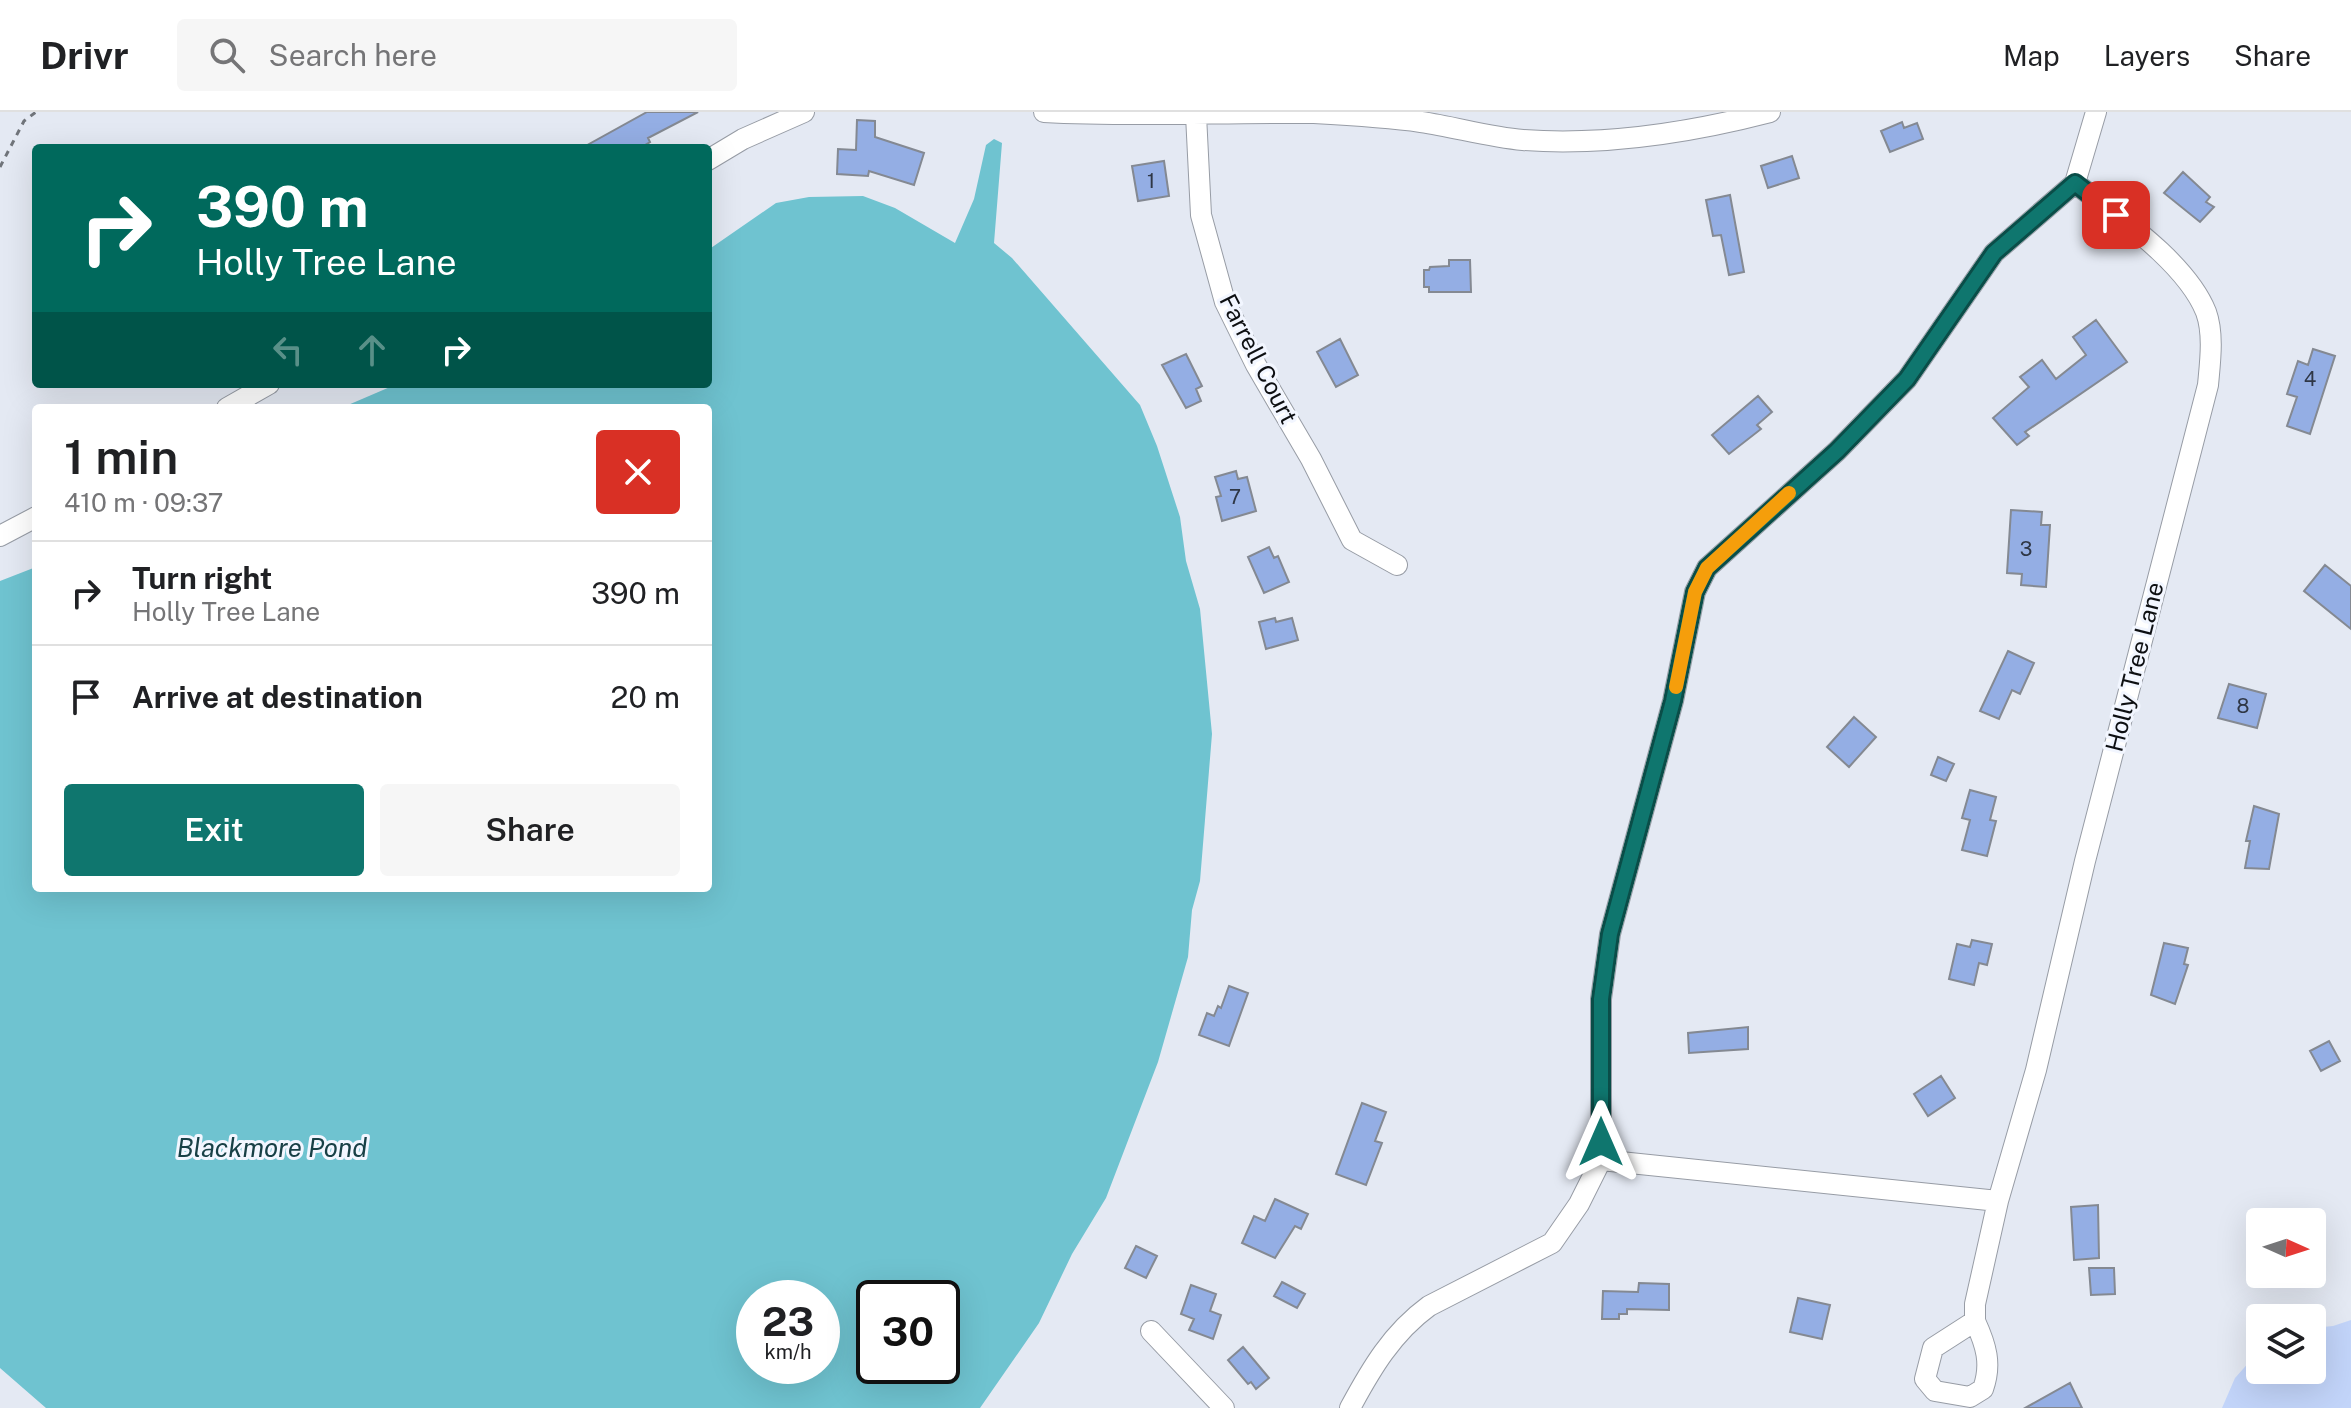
<!DOCTYPE html>
<html lang="en">
<head>
<meta charset="utf-8">
<style>
	body { margin:0; font-family:"Public Sans",sans-serif; background:#f6f6f6; color:#202124; height:100vh; display:flex; flex-direction:column; font-size:30px; white-space:nowrap }
	* { box-sizing:border-box; margin:0 }
	p { font-size:26px; color:#757577 }
	.icon { flex:none; width:44px; height:44px; fill:none; stroke:currentColor; stroke-width:2; stroke-linecap:round; stroke-linejoin:round }
	.map { position:relative; flex:1; overflow:hidden }
	.panel { position:absolute; left:32px; top:292px; width:680px; height:488px; display:flex; flex-direction:column; background:#fff; border-radius:8px; box-shadow:0 8px 32px #0002 }
	.panel>* { flex:none }
	.top-card { position:absolute; left:32px; top:32px; width:680px; height:244px; border-radius:8px; box-shadow:0 8px 32px #0002; background:#00695c; color:#fff; overflow:hidden }
	.needle { width:52px; rotate:93deg }
	.tools { position:absolute; left:2246px; top:1096px; display:grid; gap:16px }
	.tools a { display:grid; place-items:center; width:80px; height:80px; border-radius:8px; background:#fff; box-shadow:0 8px 32px #0002; font-size:40px }
	.speed { position:absolute; left:736px; top:1168px; display:flex; gap:16px; font-size:40px; font-weight:700; text-align:center }
	.speed>* { display:grid; place-content:center; width:104px; height:104px; border-radius:50%; background:#fff; box-shadow:0 8px 32px #0002; line-height:1 }
	.speed small { font-size:20px; font-weight:400 }
	.speed .limit { border:4px solid #111; border-radius:12px; background:#fff; color:#111 }
	.pin { position:absolute; display:grid; place-items:center; width:68px; height:68px; color:#fff; margin:-34px; border-radius:16px; box-shadow:0 4px 12px #0006 }
	.me { position:absolute; width:88px; margin:-44px; rotate:0deg; stroke-linejoin:round; filter:drop-shadow(0 0 6px #0008) }
	.turn { display:flex; align-items:center; gap:28px; height:168px; padding:0 32px; font-size:36px }
	.turn .icon { width:104px; height:104px; stroke-width:2.5 }
	.turn b { display:block; font-size:56px; line-height:68px }
	.lanes { display:flex; align-items:center; height:76px; padding:0 32px; background:#0003; justify-content:center; gap:40px; direction:ltr }
	.lanes .off { opacity:.35 }
	.round { display:grid; place-items:center; flex:none; width:84px; height:84px; border-radius:8px; background:#f6f6f6 }
	.headline { display:flex; align-items:center; justify-content:space-between; height:136px; padding:0 32px }
	h1 { font-size:48px; font-weight:600; line-height:60px }
	.button { display:flex; gap:16px; margin-top:auto; padding:16px 32px }
	.button a { flex:1; height:92px; border-radius:8px; background:#0f766e; color:#fff; font-size:32px; font-weight:600; line-height:92px; text-align:center }
	.button a+a { background:#f6f6f6; color:#202124 }
	ul { padding:0; list-style:none }
	li { display:flex; align-items:center; gap:24px; height:104px; padding:0 32px; border-top:2px solid #e0e0e0 }
	li div { flex:1 }
	li b { display:block; font-size:30px }
	li em { font-style:normal }
	header { display:flex; align-items:center; gap:48px; box-sizing:border-box; height:112px; padding:0 40px; background:#fff; border-bottom:2px solid #e0e0e0 }
	header strong { font-size:38px }
	nav { display:flex; gap:44px; margin-inline-start:auto; font-size:28px }
	.search { width:560px; height:72px; background:#f6f6f6; display:flex; align-items:center; gap:20px; box-sizing:border-box; padding:0 28px; border-radius:8px; color:#757577; font-size:30px }
	.map>svg:first-child { display:block }
	.green { fill:#c2d4f9 }
	.water { fill:#6fc3d0; fill-rule:evenodd }
	.building { fill:#94aee4; stroke:#848992; stroke-width:2 }
	.lines { fill:none; stroke-linecap:round; stroke-linejoin:round }
	.minor-casing { stroke:#979ca5; stroke-width:22 }
	.path { stroke:#70747a; stroke-width:3; stroke-dasharray:6 6; stroke-linecap:butt }
	.minor { stroke:#fff; stroke-width:20 }
	.route-casing { stroke:#0a4d48; stroke-width:20 }
	.route { stroke:#0f766e; stroke-width:14 }
	.slow { stroke:#f59e0b; stroke-width:14 }
	.labels { text-anchor:middle; stroke-width:6; stroke-linejoin:round; paint-order:stroke }
	.number-label { font-size:20px; fill:#2f3746 }
	.street-label { font-size:24px; fill:#0d0f12; stroke:#f2f6ff }
	.water-label { font-size:26px; font-style:italic; fill:#184046; stroke:#f2f6ff }
</style>
</head>
<body>
<header>
<strong>Drivr</strong>
<div class="search"><svg class="icon" aria-label="search" viewBox="0 0 24 24"><circle cx="10" cy="10" r="6"/><path d="M15 15l6 6"/></svg>Search here</div>
<nav><a>Map</a><a>Layers</a><a>Share</a></nav>
</header>
<div class="map">
<svg width="2351" height="1296" viewBox="0 0 2351 1296">
	<rect width="100%" height="100%" fill="#e4e9f3"/>
	<path class="green" d="M 2351,1208 L 2351,1296 L 2222,1296 L 2235,1266 L 2260,1238 L 2260,1258 L 2312,1258 L 2312,1216 L 2333,1214 Z"/>
	<path class="water" d="M 994,27 L 1002,31 L 994,131 L 1012,146 L 1140,293 L 1157,334 L 1180,405 L 1186,449 L 1200,497 L 1212,622 L 1200,769 L 1192,798 L 1188,845 L 1158,950 L 1106,1086 L 1072,1142 L 1039,1211 L 980,1296 L 46,1296 L 0,1256 L 0,469 L 36,455 L 36,776 L 708,776 L 708,296 L 341,296 L 397,272 L 708,272 L 708,138 L 776,91 L 809,85 L 863,84 L 895,96 L 955,131 L 974,87 L 986,33 ZM 754,1186 L 822,1186 L 822,1254 L 754,1254 ZM 874,1186 L 942,1186 L 942,1254 L 874,1254 Z"/>
	<path class="building" d="M 647,0 L 698,0 L 648,26 L 650,30 L 640,36 L 582,36 Z
		M 857,8 L 875,9 L 875,25 L 924,41 L 914,73 L 869,59 L 868,64 L 837,62 L 838,37 L 856,38 Z
		M 1902,10 L 1904,16 L 1917,11 L 1923,27 L 1890,40 L 1881,19 Z
		M 1792,44 L 1799,66 L 1768,76 L 1761,54 Z
		M 1164,49 L 1169,84 L 1138,89 L 1132,54 Z
		M 2183,60 L 2210,85 L 2206,90 L 2214,95 L 2200,110 L 2164,81 Z
		M 1730,83 L 1744,160 L 1729,163 L 1721,123 L 1713,124 L 1706,88 Z
		M 1449,148 L 1470,148 L 1471,180 L 1429,180 L 1429,175 L 1424,175 L 1424,158 L 1429,158 L 1430,155 L 1449,154 Z
		M 2096,208 L 2127,250 L 2025,320 L 2029,324 L 2017,333 L 1993,306 L 2029,275 L 2020,265 L 2042,248 L 2056,267 L 2086,243 L 2073,225 Z
		M 1340,227 L 1358,263 L 1336,275 L 1317,240 Z
		M 2313,237 L 2335,244 L 2310,322 L 2287,314 L 2297,285 L 2287,282 L 2298,249 L 2308,253 Z
		M 1186,242 L 1202,274 L 1196,277 L 1201,289 L 1186,296 L 1162,253 Z
		M 1758,284 L 1772,300 L 1757,313 L 1761,317 L 1729,342 L 1712,323 Z
		M 1236,359 L 1238,367 L 1247,365 L 1256,399 L 1222,409 L 1216,385 L 1221,384 L 1215,365 Z
		M 2011,398 L 2042,400 L 2041,413 L 2050,413 L 2046,475 L 2021,473 L 2022,462 L 2007,461 Z
		M 1269,435 L 1274,446 L 1278,444 L 1289,470 L 1264,481 L 1248,445 Z
		M 2325,453 L 2351,474 L 2351,517 L 2304,479 Z
		M 1275,506 L 1276,510 L 1292,506 L 1298,528 L 1266,537 L 1259,510 Z
		M 2008,539 L 2034,551 L 2020,582 L 2012,578 L 1999,607 L 1980,599 Z
		M 2229,572 L 2266,582 L 2257,616 L 2218,606 Z
		M 1854,605 L 1876,625 L 1849,655 L 1827,635 Z
		M 1938,645 L 1954,652 L 1946,669 L 1931,663 Z
		M 1970,678 L 1996,685 L 1990,708 L 1996,709 L 1987,744 L 1962,738 L 1970,708 L 1962,706 Z
		M 2254,694 L 2279,702 L 2269,757 L 2245,756 L 2250,729 L 2246,729 Z
		M 1972,828 L 1992,832 L 1987,853 L 1979,851 L 1974,873 L 1949,867 L 1957,832 L 1970,835 Z
		M 2164,831 L 2188,836 L 2184,852 L 2188,853 L 2175,892 L 2151,883 Z
		M 1229,874 L 1248,881 L 1229,934 L 1199,923 L 1207,901 L 1214,904 L 1218,894 L 1221,896 Z
		M 1748,915 L 1748,937 L 1689,941 L 1688,921 Z
		M 2329,929 L 2340,949 L 2321,959 L 2310,939 Z
		M 1941,964 L 1955,986 L 1928,1004 L 1914,982 Z
		M 1362,991 L 1386,1000 L 1375,1029 L 1382,1031 L 1366,1073 L 1336,1062 Z
		M 1275,1087 L 1308,1102 L 1301,1117 L 1295,1114 L 1275,1146 L 1242,1131 L 1254,1104 L 1265,1109 Z
		M 2098,1093 L 2099,1146 L 2074,1148 L 2071,1095 Z
		M 1136,1134 L 1157,1144 L 1146,1166 L 1125,1156 Z
		M 2089,1156 L 2114,1156 L 2115,1182 L 2091,1183 Z
		M 1282,1170 L 1305,1182 L 1297,1196 L 1274,1184 Z
		M 1639,1171 L 1669,1172 L 1669,1198 L 1627,1197 L 1627,1202 L 1619,1202 L 1619,1207 L 1602,1207 L 1603,1179 L 1638,1180 Z
		M 1191,1173 L 1216,1182 L 1210,1199 L 1221,1203 L 1213,1227 L 1189,1218 L 1194,1207 L 1181,1202 Z
		M 1798,1186 L 1830,1193 L 1822,1227 L 1790,1220 Z
		M 1243,1235 L 1269,1266 L 1256,1277 L 1251,1270 L 1248,1272 L 1228,1248 Z
		M 2070,1271 L 2082,1296 L 2025,1296 Z"/>
	<g class="lines">
		<g class="minor-casing">
			<path id="minor" d="M 1044,0 C 1133,5 1222,0 1312,1 C 1348,3 1385,5 1421,10 C 1455,15 1489,25 1523,28 C 1607,34 1689,21 1770,0
				M 1196,3 L 1201,103 L 1225,190 L 1256,253 L 1311,347 L 1352,428 L 1397,453
				M 708,48 L 743,27 L 804,0
				M 227,296 L 269,272
				M 0,424 L 36,405
				M 1601,1048 L 1998,1089
				M 1975,1209 C 1986,1233 1992,1252 1983,1277 L 1970,1285 L 1935,1279 L 1925,1267 L 1933,1236 L 1975,1209 L 1975,1192 L 1998,1089 L 2036,958 L 2085,749 L 2208,273 C 2210,251 2214,222 2206,200 C 2186,150 2117,104 2075,71
				M 1151,1219 L 1224,1296
				M 1350,1296 C 1371,1257 1392,1221 1429,1194 L 1552,1131 L 1579,1092 L 1601,1048 L 1601,887 L 1610,822 L 1673,589 L 1695,480 L 1707,456 L 1837,339 L 1907,267 L 1994,141 L 2075,71 L 2096,0"/>
		</g>
		<path class="path" d="M 0,55 L 24,9 L 36,0"/>
		<use href="#minor" class="minor"/>
	</g>
	<g class="lines">
		<g class="route-casing">
			<path id="route" d="M 1601,1030 L 1601,887 L 1610,822 L 1673,589 L 1695,480 L 1707,456 L 1837,339 L 1907,267 L 1994,141 L 2075,71 L 2116,103"/>
		</g>
		<use href="#route" class="route"/>
		<path class="slow" d="M 1676,575 L 1695,480 L 1707,456 L 1789,381"/>
	</g>
	<g class="labels">
		<g class="number-label">
			<text x="1151" y="76">1</text>
			<text x="2310" y="274">4</text>
			<text x="1235" y="392">7</text>
			<text x="2026" y="444">3</text>
			<text x="2243" y="601">8</text>
		</g>
		<g class="street-label">
			<text transform="translate(1258 247) rotate(63)" y="8">Farrell Court</text>
			<text transform="translate(2135 555) rotate(-76)" y="8">Holly Tree Lane</text>
		</g>
		<g class="water-label">
			<text x="272" y="1045">Blackmore Pond</text>
		</g>
	</g>
</svg>
<div class="tools">
<a><svg class="needle" viewBox="-14 -14 28 28"><path d="M0-13l5 13h-10z" fill="#e53935"/><path d="M0 13l5-13h-10z" fill="#757577"/></svg></a>
<a><svg class="icon" aria-label="layers" viewBox="0 0 24 24"><path d="M12 4l9 5-9 5-9-5zM3 14l9 5 9-5"/></svg></a>
</div>
<div class="speed"><div>23<small>km/h</small></div><div class="limit">30</div></div>
<div class="pin" style="left:2116px;top:103px;background:#d93025"><svg class="icon" aria-label="arrive" viewBox="0 0 24 24"><path d="M6 21V4h12l-3 4 3 4H6"/></svg></div>
<svg class="me" style="left:1601px;top:1030px" viewBox="-20 -20 40 40"><path d="M0-17L14 15 0 8-14 15z" fill="#0f766e" stroke="#fff" stroke-width="4"/></svg>
<div class="top-card">
<div class="turn"><svg class="icon" aria-label="right" viewBox="0 0 24 24"><path d="M7 20v-9h11M14 6l5 5-5 5"/></svg><div><b>390 m</b>Holly Tree Lane</div></div>
<div class="lanes"><svg class="icon off" aria-label="left" viewBox="0 0 24 24"><path d="M17 20v-9H6M10 6l-5 5 5 5"/></svg><svg class="icon off" aria-label="ahead" viewBox="0 0 24 24"><path d="M12 20V5M6 11l6-6 6 6"/></svg><svg class="icon" aria-label="right" viewBox="0 0 24 24"><path d="M7 20v-9h11M14 6l5 5-5 5"/></svg></div>
</div>
<section class="panel">
<div class="headline"><div><h1>1 min</h1><p>410 m · 09:37</p></div><a class="round" style="background:#d93025;color:#fff"><svg class="icon" aria-label="close" viewBox="0 0 24 24"><path d="M6 6l12 12M18 6L6 18"/></svg></a></div>
<ul>
<li><svg class="icon" aria-label="right" viewBox="0 0 24 24"><path d="M7 20v-9h11M14 6l5 5-5 5"/></svg><div><b>Turn right</b><p>Holly Tree Lane</p></div><em>390 m</em></li>
<li><svg class="icon" aria-label="arrive" viewBox="0 0 24 24"><path d="M6 21V4h12l-3 4 3 4H6"/></svg><div><b>Arrive at destination</b></div><em>20 m</em></li>
</ul>
<div class="button"><a>Exit</a><a>Share</a></div>
</section>
</div>
</body>
</html>
